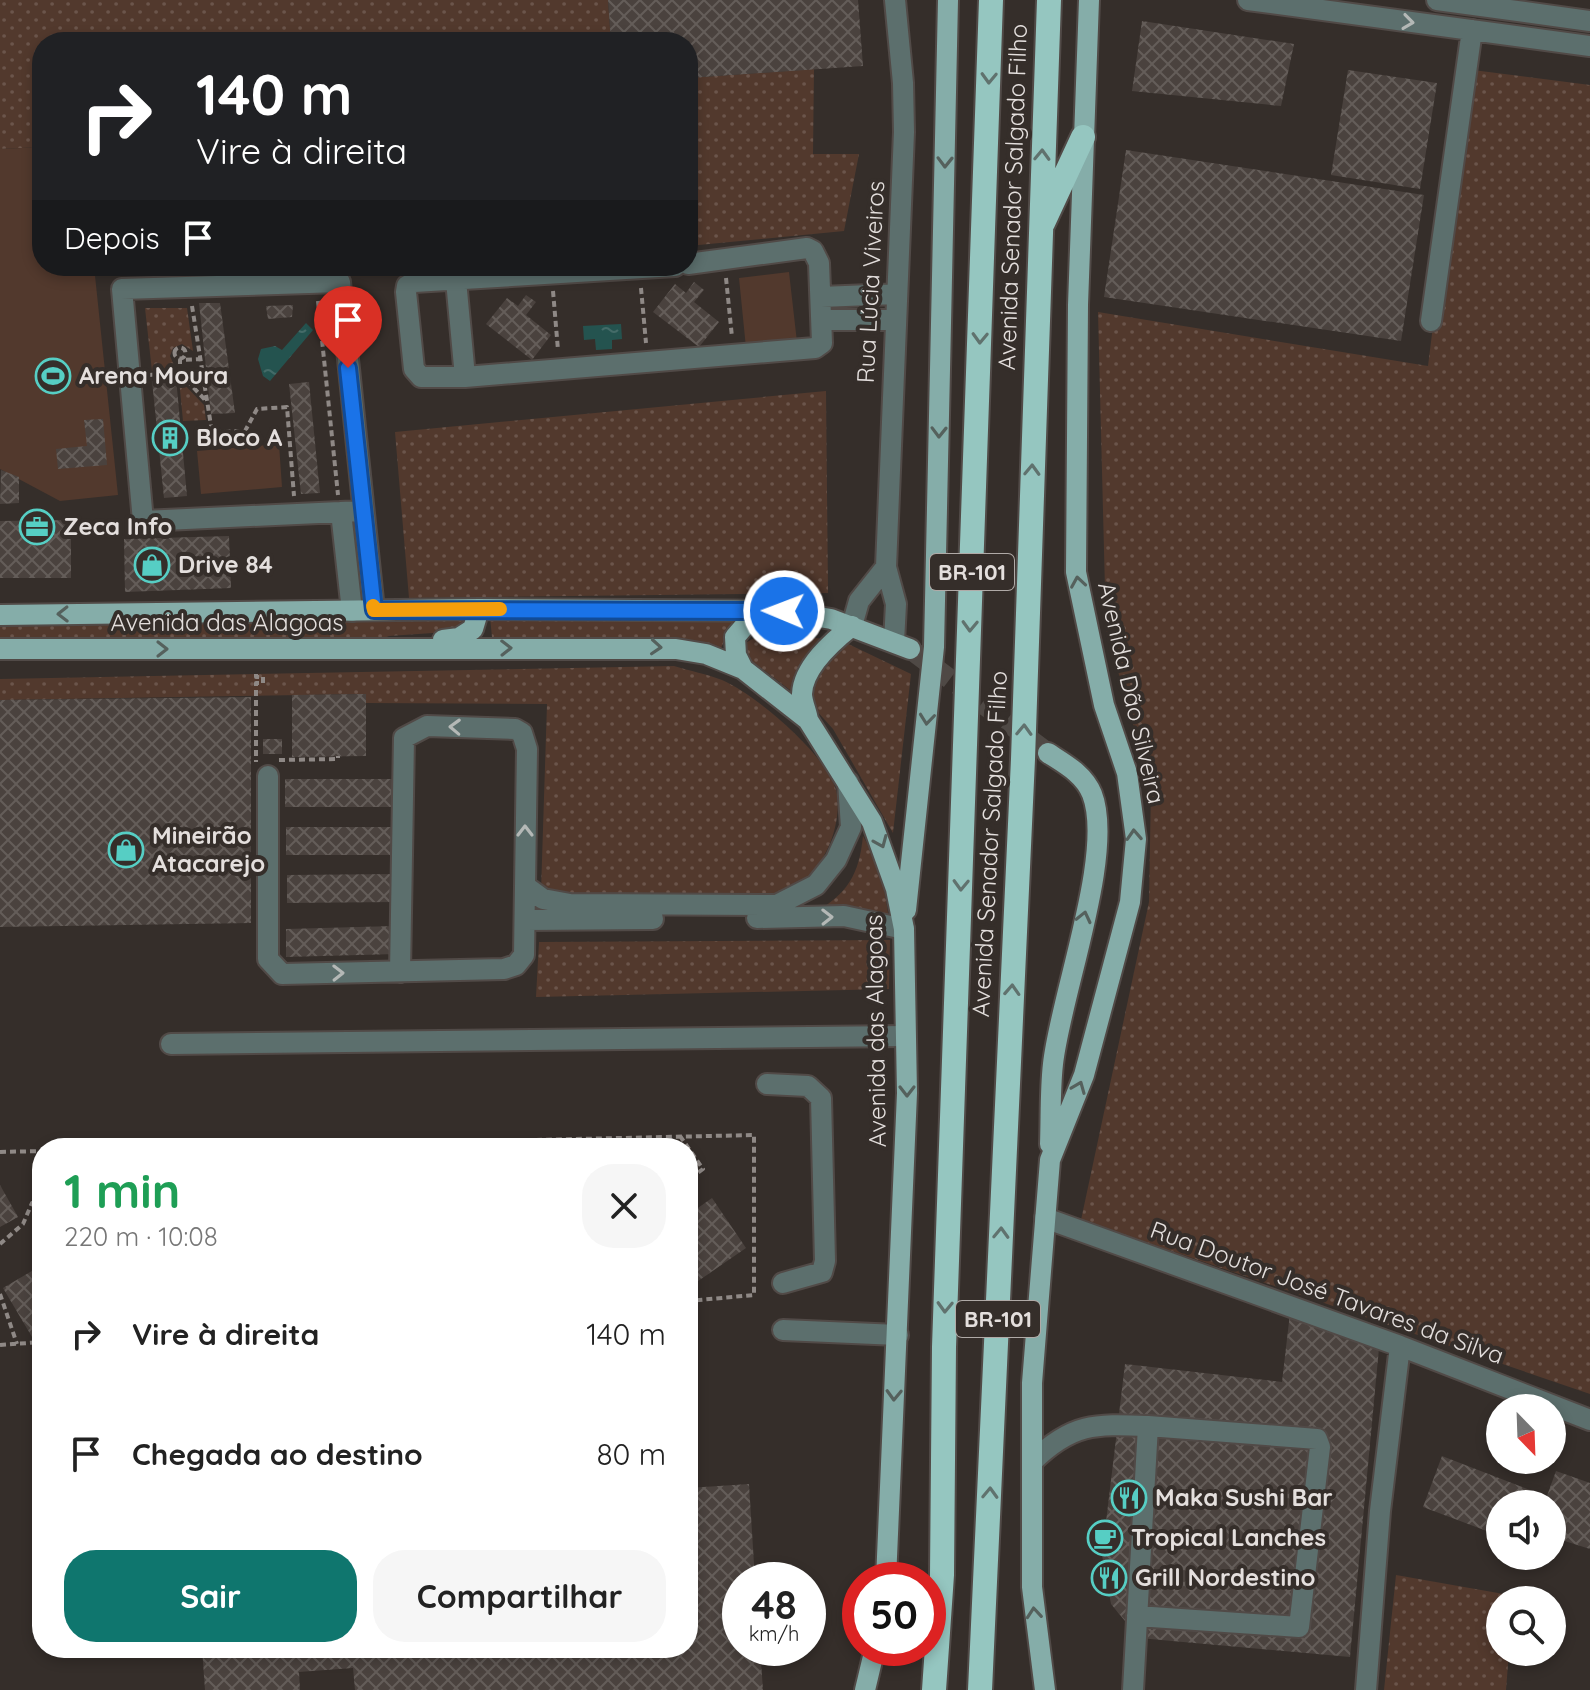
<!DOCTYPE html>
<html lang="pt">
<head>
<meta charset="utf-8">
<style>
	body { margin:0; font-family:Quicksand,sans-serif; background:#f6f6f6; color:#222; height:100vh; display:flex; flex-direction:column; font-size:30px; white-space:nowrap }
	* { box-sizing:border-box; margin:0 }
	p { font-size:26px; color:#767676 }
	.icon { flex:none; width:44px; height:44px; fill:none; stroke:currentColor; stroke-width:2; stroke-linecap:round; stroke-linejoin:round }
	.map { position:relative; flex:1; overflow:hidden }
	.sheet { position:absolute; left:32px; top:1138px; width:666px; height:520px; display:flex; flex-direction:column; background:#fff; border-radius:32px; box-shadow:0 4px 12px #0003 }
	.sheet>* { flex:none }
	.top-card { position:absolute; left:32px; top:32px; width:666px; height:244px; border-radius:32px; box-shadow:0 4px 12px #0003; background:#202124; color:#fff; overflow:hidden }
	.needle { width:52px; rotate:157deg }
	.fabs { position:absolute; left:1486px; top:1394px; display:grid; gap:16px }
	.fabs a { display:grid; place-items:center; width:80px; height:80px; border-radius:50%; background:#fff; box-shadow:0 4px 12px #0003; font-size:40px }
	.speed { position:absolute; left:722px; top:1562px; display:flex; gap:16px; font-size:40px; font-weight:700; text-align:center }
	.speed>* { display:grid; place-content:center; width:104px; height:104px; border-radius:50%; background:#fff; box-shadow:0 4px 12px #0003; line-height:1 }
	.speed small { font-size:20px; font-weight:400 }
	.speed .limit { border:12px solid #d22; background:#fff; color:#111 }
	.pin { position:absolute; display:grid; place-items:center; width:68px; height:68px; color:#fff; margin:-82px -34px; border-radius:50% 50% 50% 0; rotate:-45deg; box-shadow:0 0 8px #0007 }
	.pin .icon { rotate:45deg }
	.me { position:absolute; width:88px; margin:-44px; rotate:271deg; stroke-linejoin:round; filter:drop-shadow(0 0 6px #0008) }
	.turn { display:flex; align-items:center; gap:28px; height:168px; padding:0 32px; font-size:36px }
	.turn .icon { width:104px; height:104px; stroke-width:2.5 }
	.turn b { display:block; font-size:56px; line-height:68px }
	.then { display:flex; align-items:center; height:76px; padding:0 32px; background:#0003; gap:16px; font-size:30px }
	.round { display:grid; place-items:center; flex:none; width:84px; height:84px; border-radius:32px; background:#f6f6f6 }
	.summary { display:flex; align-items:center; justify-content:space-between; height:136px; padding:0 32px }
	h1 { font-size:48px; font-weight:800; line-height:60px; color:#1e9e55 }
	.action { display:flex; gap:16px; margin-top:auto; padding:16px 32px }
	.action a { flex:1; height:92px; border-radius:32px; background:#0f766e; color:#fff; font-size:32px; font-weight:800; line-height:92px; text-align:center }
	.action a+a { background:#f6f6f6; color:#222 }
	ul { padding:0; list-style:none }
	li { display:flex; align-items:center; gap:24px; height:120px; padding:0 32px }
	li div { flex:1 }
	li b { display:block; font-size:30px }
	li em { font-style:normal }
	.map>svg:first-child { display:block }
	.grass { fill:url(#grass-dots) }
	.pitch { fill:#52392d }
	.water { fill:url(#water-ripples) }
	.building { fill:url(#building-cross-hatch) }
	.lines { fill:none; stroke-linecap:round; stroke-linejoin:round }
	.major-tunnel { stroke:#4f4945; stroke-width:20; stroke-dasharray:20 10; stroke-linecap:butt }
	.minor-casing { stroke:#514a47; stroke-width:24 }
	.major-casing { stroke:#514a47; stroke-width:24 }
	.highway-casing { stroke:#514a47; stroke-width:28 }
	.path { stroke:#8f8986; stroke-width:4; stroke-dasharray:6 4; stroke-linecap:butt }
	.minor { stroke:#5c6f6d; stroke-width:20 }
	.major { stroke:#85ada9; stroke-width:20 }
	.highway { stroke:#95c6c0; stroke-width:24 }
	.oneway { stroke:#b4b8b6 }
	.oneway2 { stroke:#60726e }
	.oneway3 { stroke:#55615d }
	.route-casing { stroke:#114b97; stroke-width:20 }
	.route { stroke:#1a73e8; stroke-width:14 }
	.slow { stroke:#f59e0b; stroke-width:14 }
	.labels { text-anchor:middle; stroke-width:8; stroke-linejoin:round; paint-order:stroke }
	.shield { fill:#352e2a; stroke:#b0aaa7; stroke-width:2 }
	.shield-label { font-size:22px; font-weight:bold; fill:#e4dfdd }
	.street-label { font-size:24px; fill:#e4dfdd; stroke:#352e2a }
	.poi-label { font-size:24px; font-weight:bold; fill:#e4dfdd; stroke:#352e2a; text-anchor:start }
</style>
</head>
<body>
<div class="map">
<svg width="1590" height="1690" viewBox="0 0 1590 1690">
	<defs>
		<pattern id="grass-dots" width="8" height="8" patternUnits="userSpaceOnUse" patternTransform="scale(2)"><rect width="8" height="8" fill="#52392d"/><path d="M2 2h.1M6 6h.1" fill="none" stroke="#6b554b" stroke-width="1.8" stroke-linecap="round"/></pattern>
		<pattern id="water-ripples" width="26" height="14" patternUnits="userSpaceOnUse" patternTransform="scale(2)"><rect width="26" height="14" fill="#24534f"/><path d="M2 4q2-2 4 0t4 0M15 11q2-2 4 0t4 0" fill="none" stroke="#446b68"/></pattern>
		<pattern id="building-cross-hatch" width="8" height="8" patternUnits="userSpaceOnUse" patternTransform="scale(2)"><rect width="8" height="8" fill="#4a423e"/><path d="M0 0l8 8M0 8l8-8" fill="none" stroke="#645d59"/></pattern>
	</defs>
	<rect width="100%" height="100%" fill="#352e2a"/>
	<path class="grass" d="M 0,0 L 608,0 L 611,42 L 42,42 L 42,147 L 0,149 Z
		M 814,69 L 813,154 L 859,154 L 844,231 L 688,246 L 688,78 Z
		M 1465,69 L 1590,85 L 1590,1394 L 1081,1220 L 1149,902 L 1151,788 L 1106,629 L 1098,312 L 1428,366 Z
		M 145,308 L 187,308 L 193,351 L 182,344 L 173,348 L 170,356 L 176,370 L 152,371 Z
		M 179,379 L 204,405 L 206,420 L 183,421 Z
		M 826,391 L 828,593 L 409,598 L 395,432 Z
		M 463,617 L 462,631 L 389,636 L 375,642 L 0,642 L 0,622 Z
		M 490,617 L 733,622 L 721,648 L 680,642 L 492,637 Z
		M 761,634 L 840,640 L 911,674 L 893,833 L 833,729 L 815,709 L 745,656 L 744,644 Z
		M 674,666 C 690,671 707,674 722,680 C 755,694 827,755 836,790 C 841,808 835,834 827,850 C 813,879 792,893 762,902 L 558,907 L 541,892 L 547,704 L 366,703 L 365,694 L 0,700 L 0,679 Z
		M 863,836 L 881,869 L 890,925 L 813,914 C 848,893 859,875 863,836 Z
		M 890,940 L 889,989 L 536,997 L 539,942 Z
		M 1396,1575 L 1515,1596 L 1514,1600 L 1500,1600 L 1500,1652 L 1509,1652 L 1506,1690 L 1384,1690 Z"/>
	<path class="pitch" d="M 42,147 L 42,266 L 94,266 L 118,495 L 60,501 L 0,469 L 0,149 Z
		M 789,272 L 797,342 L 746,348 L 739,278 Z
		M 279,444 L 282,487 L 201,494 L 197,451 Z"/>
	<path class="water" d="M 306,323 L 313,330 L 270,381 L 263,376 L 258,359 L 261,349 L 275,346 L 282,350 Z
		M 621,324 L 622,339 L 612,340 L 612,349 L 596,350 L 595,339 L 584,340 L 583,326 Z"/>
	<path class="building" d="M 608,0 L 858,0 L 863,66 L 688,78 L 688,42 L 611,42 Z
		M 1142,21 L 1294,44 L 1281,106 L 1132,91 Z
		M 1348,70 L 1437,83 L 1420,189 L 1331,175 Z
		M 1126,150 L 1424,195 L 1401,341 L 1104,297 Z
		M 694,282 L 704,290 L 694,302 L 719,322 L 699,347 L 653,312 L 675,284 L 686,293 Z
		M 526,295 L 536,302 L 526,315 L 551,335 L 532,360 L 486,324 L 507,298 L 518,306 Z
		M 199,303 L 220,303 L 235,413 L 211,414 Z
		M 293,305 L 292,317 L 268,319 L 266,306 Z
		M 176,378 L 187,496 L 164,498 L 152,381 Z
		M 309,382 L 320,493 L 301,494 L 289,384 Z
		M 103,419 L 107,465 L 58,469 L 56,449 L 87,446 L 84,420 Z
		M 1,470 L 19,477 L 19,503 L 0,504 Z
		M 71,520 L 71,578 L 0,578 L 0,521 Z
		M 229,536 L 231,588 L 125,592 L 124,539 Z
		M 366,694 L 366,756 L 292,757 L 292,695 Z
		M 251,697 L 251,923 L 0,927 L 0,700 Z
		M 263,739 L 282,739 L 282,754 L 263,754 Z
		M 285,779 L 395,779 L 395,807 L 285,807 Z
		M 286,827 L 396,827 L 395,855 L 286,855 Z
		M 396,874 L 396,902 L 287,903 L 287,875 Z
		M 395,926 L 396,954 L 286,957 L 286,929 Z
		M 0,1185 L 18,1217 L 0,1227 Z
		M 712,1198 L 746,1248 L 688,1288 L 688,1215 Z
		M 42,1265 L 42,1332 L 32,1337 L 3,1288 Z
		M 1290,1313 L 1379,1348 L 1350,1657 L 1139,1638 L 1111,1604 L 1102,1555 L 1125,1364 L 1282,1382 Z
		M 1442,1456 L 1530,1490 L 1524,1504 L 1500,1504 L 1500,1536 L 1423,1507 Z
		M 1556,1471 L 1590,1483 L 1590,1549 L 1552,1537 L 1552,1504 L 1544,1504 Z
		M 749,1484 L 755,1580 L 740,1580 L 740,1648 L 760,1648 L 763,1690 L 355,1690 L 353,1668 L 299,1672 L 300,1690 L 205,1690 L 202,1648 L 688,1648 L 688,1488 Z"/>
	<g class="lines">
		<path class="major-tunnel" d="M 910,649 L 1048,753"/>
		<g class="minor-casing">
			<path id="minor" d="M 1248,0 L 1590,46
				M 1437,0 L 1590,21
				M 675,266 L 414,282 L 407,286 L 406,292 L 414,369 L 421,377 L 465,377 L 815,348 L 822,343 L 819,263 L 813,251 L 807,248 L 688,264
				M 456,280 L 465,377
				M 821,297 L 895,294
				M 823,320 L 893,320
				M 1431,321 L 1472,30
				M 362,511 L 143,521 L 122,289 L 340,282 L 374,610
				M 341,512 L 352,611
				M 852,626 L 859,601 L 886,567
				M 894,642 L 896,604 L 886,567 L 904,132 L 903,83 L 895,0
				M 268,776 L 268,959 L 282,974 L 504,969 L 516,965 L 524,955 L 527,749 L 522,733 L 515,729 L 427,726 L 404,738 L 400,972
				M 528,888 L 543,899 L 570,904 L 777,905 L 816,885 L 836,860 L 851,827 L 848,782
				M 757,918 L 844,916 L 904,929
				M 525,920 L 653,919
				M 171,1044 L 905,1036
				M 767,1084 L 808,1086 L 821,1098 L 825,1261 L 822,1272 L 783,1283
				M 1045,1218 L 1400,1346 L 1590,1420
				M 783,1330 L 898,1335
				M 1032,1462 C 1072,1423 1094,1424 1148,1426
				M 1133,1690 L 1148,1426 L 1317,1439 L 1320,1447 L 1299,1627 L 1137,1616
				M 1366,1690 L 1380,1511 L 1400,1346"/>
		</g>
		<g class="major-casing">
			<path id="major" d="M 0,615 L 479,609 L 784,611 L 831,619 L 910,649
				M 443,640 L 459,638 L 473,629 L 479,609
				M 0,649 L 676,649 L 706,654 L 743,669 L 808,720 L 872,822 L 896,889 L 904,929 L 907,1093 L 886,1580
				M 743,669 L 736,655 L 735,637 L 748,622 L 769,614
				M 808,720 C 807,712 802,702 802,694 C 803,667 833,641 852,626
				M 1048,753 C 1065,764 1084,774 1092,794 C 1115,853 1060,997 1053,1064 C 1050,1090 1051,1117 1050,1144
				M 906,910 L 934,647 L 948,0
				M 865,1690 L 875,1648
				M 1045,1690 L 1032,1587 L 1032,1383 L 1050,1160 L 1084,1075 L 1130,902 L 1136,839 L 1127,773 L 1104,705 L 1076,572 L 1078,305 L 1089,0"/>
		</g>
		<g class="highway-casing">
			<path id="highway" d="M 1043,223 L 1083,137
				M 934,1690 L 942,1575 L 944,1347 L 991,0
				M 980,1690 L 1023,759 L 1049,0"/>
		</g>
		<path class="path" d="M 726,278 L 732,337
			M 641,288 L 646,343
			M 553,291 L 558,350
			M 318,301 L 338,495
			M 192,306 L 212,432 L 245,431 L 257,409 L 287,407 L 294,496
			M174.5 353a5.5 5.5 0 1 1 11 0a5.5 5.5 0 1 1-11 0Z
			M 180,373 L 206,401
			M 149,375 L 180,373 L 180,360 L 200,359
			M 256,674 L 256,677 L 263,677 L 263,683 L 256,683 L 256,762
			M 279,760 L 338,759 L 338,756
			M 680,1136 L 703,1169 L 688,1180
			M 176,1148 L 754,1135 L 754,1295 L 688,1301
			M 485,1148 L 489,1141
			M 563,1148 L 567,1139
			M 0,1152 L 42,1151
			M 688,1191 L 697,1209
			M 0,1244 L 23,1224 L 32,1203 L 42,1209
			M 0,1294 L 17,1344
			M 0,1345 L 42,1342"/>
		<use href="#minor" class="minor"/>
		<use href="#major" class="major"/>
		<use href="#highway" class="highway"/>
	</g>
	<defs><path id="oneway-chevron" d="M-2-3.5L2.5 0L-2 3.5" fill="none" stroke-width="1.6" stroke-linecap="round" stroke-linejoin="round" transform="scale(2)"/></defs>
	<g class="oneway">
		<use href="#oneway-chevron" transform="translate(1408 22) rotate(8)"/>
		<use href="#oneway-chevron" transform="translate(455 727) rotate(-178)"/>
		<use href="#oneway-chevron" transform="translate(525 831) rotate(-90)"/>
		<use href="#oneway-chevron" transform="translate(827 917) rotate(-1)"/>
		<use href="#oneway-chevron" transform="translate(338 973) rotate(-1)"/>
	</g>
	<g class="oneway2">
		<use href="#oneway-chevron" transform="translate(989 78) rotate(92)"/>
		<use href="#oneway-chevron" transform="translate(1042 155) rotate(-88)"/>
		<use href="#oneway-chevron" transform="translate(980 338) rotate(92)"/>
		<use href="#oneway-chevron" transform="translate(1032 470) rotate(-88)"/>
		<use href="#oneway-chevron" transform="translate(970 626) rotate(92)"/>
		<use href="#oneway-chevron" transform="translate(1024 730) rotate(-88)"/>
		<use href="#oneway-chevron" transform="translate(961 885) rotate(92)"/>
		<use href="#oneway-chevron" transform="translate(1012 990) rotate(-87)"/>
		<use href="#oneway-chevron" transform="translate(1001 1233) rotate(-88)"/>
		<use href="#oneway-chevron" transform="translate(945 1307) rotate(92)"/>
		<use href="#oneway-chevron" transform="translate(990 1493) rotate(-88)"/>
	</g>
	<g class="oneway3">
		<use href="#oneway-chevron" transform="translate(945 162) rotate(91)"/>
		<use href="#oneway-chevron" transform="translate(939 432) rotate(91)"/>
		<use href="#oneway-chevron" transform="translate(1078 582) rotate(-99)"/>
		<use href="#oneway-chevron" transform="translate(63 614) rotate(179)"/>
		<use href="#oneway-chevron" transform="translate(656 647) rotate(4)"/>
		<use href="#oneway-chevron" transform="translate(506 648) rotate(-1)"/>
		<use href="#oneway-chevron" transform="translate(162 649)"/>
		<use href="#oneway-chevron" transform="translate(927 719) rotate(96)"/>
		<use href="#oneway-chevron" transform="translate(1134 835) rotate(-93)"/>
		<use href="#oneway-chevron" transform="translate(881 842) rotate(67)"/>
		<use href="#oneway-chevron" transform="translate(1084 917) rotate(-77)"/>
		<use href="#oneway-chevron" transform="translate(1079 1087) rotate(-68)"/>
		<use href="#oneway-chevron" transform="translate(907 1091) rotate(90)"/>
		<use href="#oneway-chevron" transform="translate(894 1395) rotate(92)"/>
		<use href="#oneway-chevron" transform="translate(1034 1613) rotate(-95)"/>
	</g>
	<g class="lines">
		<g class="route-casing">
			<path id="route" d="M 348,368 L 374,610 L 784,611"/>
		</g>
		<use href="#route" class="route"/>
		<path class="slow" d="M 373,606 L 374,610 L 500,609"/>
	</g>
	<defs>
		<g id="stadium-ring" transform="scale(1.8)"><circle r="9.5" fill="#352e2a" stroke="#56cec4" stroke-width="1.5"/><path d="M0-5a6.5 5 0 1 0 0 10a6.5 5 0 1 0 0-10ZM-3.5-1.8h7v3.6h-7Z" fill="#56cec4"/></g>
		<g id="building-ring" transform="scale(1.8)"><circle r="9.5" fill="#352e2a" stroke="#56cec4" stroke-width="1.5"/><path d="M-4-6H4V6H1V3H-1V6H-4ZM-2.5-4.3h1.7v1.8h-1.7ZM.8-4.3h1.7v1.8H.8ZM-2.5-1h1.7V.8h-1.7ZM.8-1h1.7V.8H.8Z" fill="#56cec4"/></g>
		<g id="office-ring" transform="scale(1.8)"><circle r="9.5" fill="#352e2a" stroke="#56cec4" stroke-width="1.5"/><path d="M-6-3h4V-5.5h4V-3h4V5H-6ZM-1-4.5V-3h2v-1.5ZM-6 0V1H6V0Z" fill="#56cec4"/></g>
		<g id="shop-ring" transform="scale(1.8)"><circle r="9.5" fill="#352e2a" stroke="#56cec4" stroke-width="1.5"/><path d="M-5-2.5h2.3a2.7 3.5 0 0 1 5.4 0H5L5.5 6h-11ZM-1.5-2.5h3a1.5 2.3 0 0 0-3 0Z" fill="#56cec4"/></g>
		<g id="restaurant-ring" transform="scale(1.8)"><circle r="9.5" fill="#352e2a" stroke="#56cec4" stroke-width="1.5"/><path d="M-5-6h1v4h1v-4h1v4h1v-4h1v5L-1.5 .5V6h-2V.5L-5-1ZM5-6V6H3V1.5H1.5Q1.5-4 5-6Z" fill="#56cec4"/></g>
		<g id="cafe-ring" transform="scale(1.8)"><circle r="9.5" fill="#352e2a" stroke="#56cec4" stroke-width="1.5"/><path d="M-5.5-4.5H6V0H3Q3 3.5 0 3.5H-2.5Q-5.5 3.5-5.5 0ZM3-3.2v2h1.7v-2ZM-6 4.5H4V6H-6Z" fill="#56cec4"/></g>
	</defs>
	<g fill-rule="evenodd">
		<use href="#stadium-ring" x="53" y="376"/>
		<use href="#building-ring" x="170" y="438"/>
		<use href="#office-ring" x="37" y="527"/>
		<use href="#shop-ring" x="152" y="565"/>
		<use href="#shop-ring" x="126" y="850"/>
		<use href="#restaurant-ring" x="1129" y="1498"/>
		<use href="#cafe-ring" x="1105" y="1538"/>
		<use href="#restaurant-ring" x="1109" y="1578"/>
	</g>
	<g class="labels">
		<g class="shield">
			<rect x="930" y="554" width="84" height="36" rx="6"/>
			<rect x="956" y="1301" width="84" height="36" rx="6"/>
		</g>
		<g class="shield-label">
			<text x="972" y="580">BR-101</text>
			<text x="998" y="1327">BR-101</text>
		</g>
		<g class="street-label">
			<text transform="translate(1013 197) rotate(-88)" y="8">Avenida Senador Salgado Filho</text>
			<text transform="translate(871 282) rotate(-87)" y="8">Rua Lúcia Viveiros</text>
			<text x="227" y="631">Avenida das Alagoas</text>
			<text transform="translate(1131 693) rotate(77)" y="8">Avenida Dão Silveira</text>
			<text transform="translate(990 844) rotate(-87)" y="8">Avenida Senador Salgado Filho</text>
			<text transform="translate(876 1031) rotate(-91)" y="8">Avenida das Alagoas</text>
			<text transform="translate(1327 1293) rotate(20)" y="8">Rua Doutor José Tavares da Silva</text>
		</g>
		<g class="poi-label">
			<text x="79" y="384">Arena Moura</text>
			<text x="196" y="446">Bloco A</text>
			<text x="63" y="535">Zeca Info</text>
			<text x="178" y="573">Drive 84</text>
			<text x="152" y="844">Mineirão<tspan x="152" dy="28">Atacarejo</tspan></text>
			<text x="1155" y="1506">Maka Sushi Bar</text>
			<text x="1131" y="1546">Tropical Lanches</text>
			<text x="1135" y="1586">Grill Nordestino</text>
		</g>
	</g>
</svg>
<div class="fabs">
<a><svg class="needle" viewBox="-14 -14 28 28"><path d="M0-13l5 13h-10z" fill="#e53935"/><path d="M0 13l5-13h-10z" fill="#767676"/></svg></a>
<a><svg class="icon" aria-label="sound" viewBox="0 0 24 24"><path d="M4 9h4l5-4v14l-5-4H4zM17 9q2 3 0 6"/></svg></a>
<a><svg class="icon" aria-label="search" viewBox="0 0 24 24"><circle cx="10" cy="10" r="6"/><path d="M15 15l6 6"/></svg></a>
</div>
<div class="speed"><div>48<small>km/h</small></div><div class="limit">50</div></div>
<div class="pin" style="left:348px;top:368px;background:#d93025"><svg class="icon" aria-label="arrive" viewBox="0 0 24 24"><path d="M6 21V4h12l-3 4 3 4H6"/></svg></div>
<svg class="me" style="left:784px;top:611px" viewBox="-20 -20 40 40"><circle r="17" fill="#1a73e8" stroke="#fff" stroke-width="3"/><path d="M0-11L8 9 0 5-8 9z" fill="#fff"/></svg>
<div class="top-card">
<div class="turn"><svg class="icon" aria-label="right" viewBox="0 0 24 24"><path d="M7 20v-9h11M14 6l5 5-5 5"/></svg><div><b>140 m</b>Vire à direita</div></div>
<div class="then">Depois<svg class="icon" aria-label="arrive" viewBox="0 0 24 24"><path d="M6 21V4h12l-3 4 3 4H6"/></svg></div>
</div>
<section class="sheet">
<div class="summary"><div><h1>1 min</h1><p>220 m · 10:08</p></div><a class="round"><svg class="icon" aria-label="close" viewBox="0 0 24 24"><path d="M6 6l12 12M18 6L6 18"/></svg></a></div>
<ul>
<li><svg class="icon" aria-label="right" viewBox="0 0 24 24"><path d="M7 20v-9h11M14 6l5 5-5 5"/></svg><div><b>Vire à direita</b></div><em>140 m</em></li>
<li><svg class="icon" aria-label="arrive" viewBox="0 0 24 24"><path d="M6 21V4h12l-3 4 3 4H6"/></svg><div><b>Chegada ao destino</b></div><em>80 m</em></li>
</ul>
<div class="action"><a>Sair</a><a>Compartilhar</a></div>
</section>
</div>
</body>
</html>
